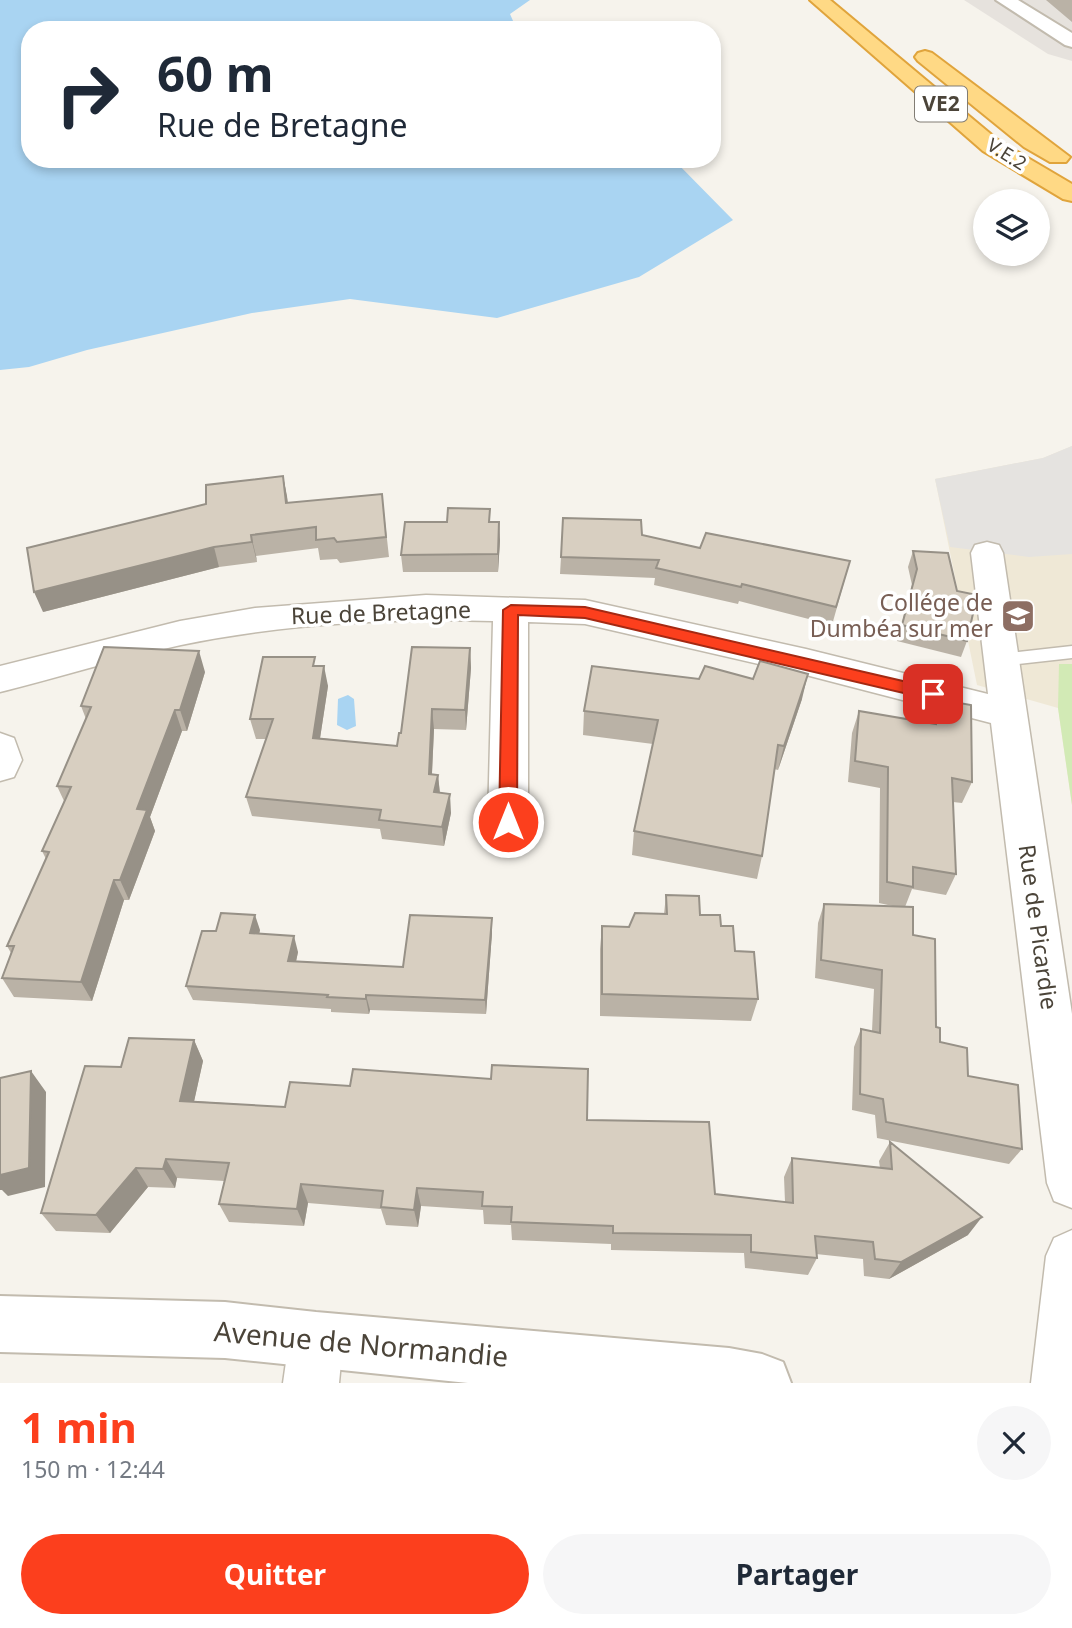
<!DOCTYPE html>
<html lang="fr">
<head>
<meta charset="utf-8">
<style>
	body { margin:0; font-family:"Noto Sans",sans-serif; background:#f6f6f7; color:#1f2937; height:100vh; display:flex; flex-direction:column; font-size:26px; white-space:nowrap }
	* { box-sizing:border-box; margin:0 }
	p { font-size:23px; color:#747a83 }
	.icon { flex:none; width:38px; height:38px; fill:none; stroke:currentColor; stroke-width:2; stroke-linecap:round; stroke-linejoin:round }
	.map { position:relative; height:1383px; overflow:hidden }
	.details { display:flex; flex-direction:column; background:#fff; flex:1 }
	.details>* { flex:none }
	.guide { position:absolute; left:21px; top:21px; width:700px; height:147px; border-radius:28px; box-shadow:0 4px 10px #0003; background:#fff; color:#1f2937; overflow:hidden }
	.fabs { position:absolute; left:973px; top:189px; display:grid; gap:14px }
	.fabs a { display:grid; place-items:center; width:77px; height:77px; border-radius:50%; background:#fff; box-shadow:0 4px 10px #0003; font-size:35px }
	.pin { position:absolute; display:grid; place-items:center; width:60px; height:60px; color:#fff; margin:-30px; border-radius:14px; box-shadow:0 4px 10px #0006 }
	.me { position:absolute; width:77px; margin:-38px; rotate:0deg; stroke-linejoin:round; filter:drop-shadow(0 0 5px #0008) }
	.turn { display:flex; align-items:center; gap:24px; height:147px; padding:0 21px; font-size:32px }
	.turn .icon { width:91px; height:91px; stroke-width:2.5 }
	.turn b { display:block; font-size:49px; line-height:60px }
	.round { display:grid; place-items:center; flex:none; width:74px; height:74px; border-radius:37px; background:#f6f6f7 }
	.summary { display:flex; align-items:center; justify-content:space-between; height:119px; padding:0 21px }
	h1 { font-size:42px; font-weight:700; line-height:52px; color:#fc3f1d }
	.primary-button { display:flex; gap:14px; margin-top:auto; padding:14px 21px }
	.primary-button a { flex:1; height:80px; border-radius:42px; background:#fc3f1d; color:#fff; font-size:28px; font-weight:700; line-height:80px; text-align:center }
	.primary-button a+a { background:#f6f6f7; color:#1f2937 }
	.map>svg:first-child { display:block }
	.industrial { fill:#e6e2dd }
	.education { fill:#efe8d6 }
	.green { fill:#d2eab5 }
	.parking { fill:#e5e3e0 }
	.water { fill:#a9d4f2 }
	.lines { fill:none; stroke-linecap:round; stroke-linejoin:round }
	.service-casing { stroke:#c2bbae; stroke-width:3 }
	.minor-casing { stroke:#c2bbae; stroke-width:3 }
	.tertiary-casing { stroke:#c2bbae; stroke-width:4 }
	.trunk-casing { stroke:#e0a43c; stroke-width:4 }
	.service { fill:#fff; fill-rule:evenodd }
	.minor { fill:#fff; fill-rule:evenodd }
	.tertiary { fill:#fff; fill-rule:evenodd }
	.trunk { fill:#ffd985; fill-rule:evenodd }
	.wall { fill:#bab2a6 }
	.shaded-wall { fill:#979187 }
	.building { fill:#d8cfc1; stroke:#979187; stroke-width:2 }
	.route { fill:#fc3f1d; stroke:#a42913; stroke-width:2 }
	.labels { text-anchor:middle; stroke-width:7; stroke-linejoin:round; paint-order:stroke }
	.far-street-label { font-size:19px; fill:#4b4439; stroke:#fff }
	.shield { fill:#fff; stroke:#817c74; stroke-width:2 }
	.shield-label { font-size:21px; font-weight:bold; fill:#4b4439 }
	.education-label { font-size:23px; fill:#785e54; stroke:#fff; text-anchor:end }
	.street-label { font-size:23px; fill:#4b4439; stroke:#fff }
	.near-street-label { font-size:28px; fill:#4b4439; stroke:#fff }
</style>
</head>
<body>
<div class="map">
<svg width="1072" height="1383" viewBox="0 0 1072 1383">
	<rect width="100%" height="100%" fill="#f6f3ec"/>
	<path class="industrial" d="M 964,0 L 1072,0 L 1072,61 L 1048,54 Z"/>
	<path class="education" d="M 1072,446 L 1072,805 L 1058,708 L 977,685 L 935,479 L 1043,458 Z"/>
	<path class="green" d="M 1059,664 L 1072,664 L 1072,805 L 1058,708 Z"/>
	<path class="parking" d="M 1072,446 L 1072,554 L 1029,557 L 950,547 L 935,479 L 1043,458 Z"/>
	<path class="water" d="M 0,0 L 530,0 L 510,14 L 517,30 L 30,30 L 30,159 L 673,159 L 733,220 L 639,277 L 497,318 L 350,299 L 252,313 L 87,350 L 29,367 L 0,370 Z
		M 348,695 L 354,699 L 356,726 L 347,730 L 337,725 L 338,699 Z"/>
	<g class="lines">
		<g class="service-casing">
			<path id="service" d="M 1072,646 L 1072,658 L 999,666 L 990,660 L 999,654 Z"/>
		</g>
		<g class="minor-casing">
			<path id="minor" d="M 987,542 L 999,545 L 1003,553 L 1072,1014 L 1072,1208 L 1054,1201 L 1047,1183 L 991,723 L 806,675 L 585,624 L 528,622 L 528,822 L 522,834 L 508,838 L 494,834 L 488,822 L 493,621 C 390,618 282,624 181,645 C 120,658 60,677 0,692 L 0,666 L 180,621 L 255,608 L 426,595 L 585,600 L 806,649 L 988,694 L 971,553 L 975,545 Z
				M 0,733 L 14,738 L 22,760 L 14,777 L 0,781 Z
				M 1072,1230 L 1072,1383 L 1031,1383 L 1046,1256 L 1054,1238 Z
				M 316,1314 L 335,1322 L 343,1341 L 339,1383 L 283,1383 L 289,1341 L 297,1322 Z"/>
		</g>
		<g class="tertiary-casing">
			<path id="tertiary" d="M 996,0 L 1018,0 L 1072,33 L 1072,47 L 1065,45 Z
				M 0,1296 L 225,1302 L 316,1312 L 729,1348 L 762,1354 L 783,1362 L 791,1383 L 468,1383 L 225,1358 L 0,1352 Z"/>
		</g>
		<g class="trunk-casing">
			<path id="trunk" d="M 810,0 L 830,0 L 999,141 L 1072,184 L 1072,201 L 1063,199 L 983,151 Z
				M 925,51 L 932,53 L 1070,157 L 1066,162 L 1050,162 L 1024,147 L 918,61 L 915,57 L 918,53 Z"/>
		</g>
		<use href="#service" class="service"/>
		<use href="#minor" class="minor"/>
		<use href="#tertiary" class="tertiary"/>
		<use href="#trunk" class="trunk"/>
	</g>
	<path class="wall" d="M 1046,0 L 1072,0 L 1072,22 Z
		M 283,476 L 288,503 L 382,494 L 389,557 L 340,563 L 337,559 L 320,560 L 318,548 L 256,556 L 257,562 L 219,567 L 43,612 L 206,504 Z
		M 490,522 L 500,540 L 498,572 L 403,572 L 401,555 Z
		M 642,535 L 700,548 L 850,561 L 832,625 L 739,601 L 738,604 L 654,585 L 655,578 L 560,574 L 561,557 Z
		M 913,551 L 967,641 L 961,657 L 897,641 L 912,585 L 908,567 Z
		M 470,648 L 471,668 L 466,730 L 434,729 L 432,774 L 438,775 L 440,793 L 451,813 L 444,846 L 382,839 L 380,829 L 252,816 L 246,797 L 266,739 L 256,739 L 250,719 L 317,666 L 328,686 L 320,738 L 397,746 L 401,733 Z
		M 205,672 L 187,731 L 182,731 L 150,817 L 155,831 L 129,900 L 124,900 L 92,1001 L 14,997 L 2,978 L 11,953 L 7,946 L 46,859 L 42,851 L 64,801 L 57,786 L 86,719 L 81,706 Z
		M 802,699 L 778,770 L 774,769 L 762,856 L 757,879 L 632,855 L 634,831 L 653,744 L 583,735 L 584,711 Z
		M 937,699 L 972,782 L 962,803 L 953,802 L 956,874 L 946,895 L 912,889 L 905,907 L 940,1042 L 968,1076 L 1022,1149 L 1009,1164 L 877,1138 L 875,1115 L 852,1110 L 854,1047 L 861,1029 L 872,1031 L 874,989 L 815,978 L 818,923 L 824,904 L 897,907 L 879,903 L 880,788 L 848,782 L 852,733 L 859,711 L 929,723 Z
		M 666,895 L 721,926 L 735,951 L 758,999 L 751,1021 L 600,1016 L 600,949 L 602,926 L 629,927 L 664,914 Z
		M 492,918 L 492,933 L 486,1014 L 370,1010 L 369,1014 L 331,1012 L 331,1009 L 193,1000 L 186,986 L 216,931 L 260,930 L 259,934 L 298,952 L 296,961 L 403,967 Z
		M 194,1040 L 203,1061 L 194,1101 L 285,1107 L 587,1120 L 715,1194 L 785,1202 L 784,1177 L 792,1158 L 880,1168 L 879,1161 L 890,1142 L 968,1235 L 889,1279 L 864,1276 L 863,1259 L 816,1254 L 817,1258 L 808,1275 L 745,1268 L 744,1253 L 611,1250 L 611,1244 L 512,1240 L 511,1225 L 484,1224 L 483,1210 L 421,1206 L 418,1227 L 386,1225 L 381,1209 L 308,1203 L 304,1226 L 229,1222 L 219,1204 L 224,1181 L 177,1178 L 175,1188 L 148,1187 L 110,1233 L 56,1231 L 41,1213 L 121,1067 Z"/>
	<path class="shaded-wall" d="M 283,476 L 287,496 L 290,523 L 286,503 Z
		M 499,522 L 500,540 L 498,572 L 498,554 Z
		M 251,535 L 256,556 L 257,562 L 252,542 Z
		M 214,547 L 219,567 L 43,612 L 34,592 Z
		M 470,648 L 471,668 L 466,730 L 465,710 Z
		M 199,651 L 205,672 L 187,731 L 180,710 Z
		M 324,666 L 328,686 L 317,758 L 313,738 Z
		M 808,674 L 802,699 L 778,770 L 784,746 Z
		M 432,709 L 434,729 L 431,793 L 429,774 Z
		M 175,710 L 182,731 L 150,817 L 155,831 L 129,900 L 120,880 L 137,809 Z
		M 438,775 L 440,795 L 434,792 Z
		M 450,794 L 451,813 L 444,846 L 442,827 Z
		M 114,880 L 124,900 L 92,1001 L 81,982 Z
		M 255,915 L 260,930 L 255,949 L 250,933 Z
		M 492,918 L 492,933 L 486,1014 L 485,1000 Z
		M 294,936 L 298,952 L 293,976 L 288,961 Z
		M 366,995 L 370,1010 L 369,1014 L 366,999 Z
		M 194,1040 L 203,1061 L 190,1120 L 180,1101 Z
		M 31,1071 L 46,1092 L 45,1187 L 8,1196 L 2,1190 L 0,1190 L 0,1175 Z
		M 166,1159 L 177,1178 L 175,1188 L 163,1169 Z
		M 136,1168 L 148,1187 L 110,1233 L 96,1215 Z
		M 301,1184 L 308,1203 L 304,1226 L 297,1209 Z
		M 417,1188 L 421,1206 L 418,1227 L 414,1210 Z
		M 982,1217 L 968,1235 L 889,1279 L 901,1262 Z"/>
	<path class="building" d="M 283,476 L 286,503 L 382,494 L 386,537 L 337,542 L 334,538 L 316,540 L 316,527 L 251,535 L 252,542 L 214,547 L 34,592 L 27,548 L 206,504 L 206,485 Z
		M 448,508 L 490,509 L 489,522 L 499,522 L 498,554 L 401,555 L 405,522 L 447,522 Z
		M 563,518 L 641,520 L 642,535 L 700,548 L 706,533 L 850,561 L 836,607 L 742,584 L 741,587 L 656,568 L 659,560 L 561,557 Z
		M 913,551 L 948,553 L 957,591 L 977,595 L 967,641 L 902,625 L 917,569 Z
		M 104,647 L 199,651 L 180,710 L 175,710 L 137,809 L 147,810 L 120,880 L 114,880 L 81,982 L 2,978 L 14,946 L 7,946 L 49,852 L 42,851 L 71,787 L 57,786 L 91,707 L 81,706 Z
		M 412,647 L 470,648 L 465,710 L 432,709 L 429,774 L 438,775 L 434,792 L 450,794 L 442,827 L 379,820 L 381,810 L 246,797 L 273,719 L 250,719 L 263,657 L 315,657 L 313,666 L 324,666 L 313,738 L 397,746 L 399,733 L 401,733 Z
		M 760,661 L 808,674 L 784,746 L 778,745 L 762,856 L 634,831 L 658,720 L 584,711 L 592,666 L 699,679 L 705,666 L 753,679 Z
		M 937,699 L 971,705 L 972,782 L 952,778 L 956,874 L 913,867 L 913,887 L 887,882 L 888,767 L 855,761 L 859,711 L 936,724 Z
		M 666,895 L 699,896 L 700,915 L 720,915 L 721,926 L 733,926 L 735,951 L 754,952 L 758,999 L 602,994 L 602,926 L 629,927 L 635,913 L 667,914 Z
		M 824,904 L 913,907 L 913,935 L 935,939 L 936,1027 L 940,1028 L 940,1042 L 967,1048 L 968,1076 L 1018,1085 L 1022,1149 L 886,1122 L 883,1099 L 860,1094 L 861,1029 L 880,1033 L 882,970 L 821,960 Z
		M 221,913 L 255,915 L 250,933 L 294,936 L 288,961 L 403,967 L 410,915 L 492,918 L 485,1000 L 366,995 L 366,999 L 327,997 L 328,995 L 186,986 L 202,931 L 216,931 Z
		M 129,1038 L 194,1040 L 180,1101 L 285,1107 L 290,1082 L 350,1086 L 353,1069 L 491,1079 L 492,1065 L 588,1069 L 587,1120 L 709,1122 L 715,1194 L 793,1203 L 792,1158 L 892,1169 L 890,1142 L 982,1217 L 901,1262 L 875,1259 L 873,1242 L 815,1236 L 817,1258 L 751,1252 L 751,1235 L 613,1233 L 613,1226 L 511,1222 L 512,1207 L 482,1206 L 483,1192 L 417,1188 L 414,1210 L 381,1207 L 383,1191 L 301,1184 L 297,1209 L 219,1204 L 229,1163 L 166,1159 L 163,1169 L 136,1168 L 96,1215 L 41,1213 L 85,1066 L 121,1067 Z
		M 31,1071 L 29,1168 L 0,1175 L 0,1078 Z"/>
	<path class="route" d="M 511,605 L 585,607 L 933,688 L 941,694 L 933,700 L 585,618 L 518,615 L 517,822 L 514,827 L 502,827 L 499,822 L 503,610 Z"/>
	<defs>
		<g id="school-square" transform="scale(1.75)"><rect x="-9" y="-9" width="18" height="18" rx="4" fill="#8d6e63" stroke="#fff"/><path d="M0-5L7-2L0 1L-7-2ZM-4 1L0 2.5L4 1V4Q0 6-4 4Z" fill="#fff"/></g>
	</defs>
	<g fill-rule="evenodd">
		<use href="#school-square" x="1018" y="616"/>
	</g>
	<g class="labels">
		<g class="far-street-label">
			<text transform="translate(1007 154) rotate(32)" y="7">V.E.2</text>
		</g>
		<rect class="shield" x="915" y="86.5" width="52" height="35" rx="5"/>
		<g class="shield-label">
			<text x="941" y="111">VE2</text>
		</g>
		<g class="education-label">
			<text x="993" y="611">Collége de<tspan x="993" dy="26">Dumbéa sur mer</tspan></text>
		</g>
		<g class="street-label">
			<text transform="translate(381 613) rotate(-2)" y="8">Rue de Bretagne</text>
			<text transform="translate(1038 927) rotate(82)" y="8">Rue de Picardie</text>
		</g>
		<g class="near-street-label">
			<text transform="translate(361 1344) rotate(5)" y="10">Avenue de Normandie</text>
		</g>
	</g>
</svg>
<div class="fabs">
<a><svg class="icon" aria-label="layers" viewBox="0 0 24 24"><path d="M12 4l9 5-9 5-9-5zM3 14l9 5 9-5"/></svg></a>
</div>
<div class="pin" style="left:933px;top:694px;background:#d93025"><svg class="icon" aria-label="arrive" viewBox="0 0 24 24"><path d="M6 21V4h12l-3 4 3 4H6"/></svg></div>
<svg class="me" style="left:508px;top:822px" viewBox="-20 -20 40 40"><circle r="17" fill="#fc3f1d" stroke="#fff" stroke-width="3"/><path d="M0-11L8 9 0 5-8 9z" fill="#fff"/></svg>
<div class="guide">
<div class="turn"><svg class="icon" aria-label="right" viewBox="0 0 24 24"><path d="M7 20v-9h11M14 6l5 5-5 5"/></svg><div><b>60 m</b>Rue de Bretagne</div></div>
</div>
</div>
<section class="details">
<div class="summary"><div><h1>1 min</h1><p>150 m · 12:44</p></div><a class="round"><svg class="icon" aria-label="close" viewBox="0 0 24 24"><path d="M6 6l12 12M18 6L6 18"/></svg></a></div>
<div class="primary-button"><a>Quitter</a><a>Partager</a></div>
</section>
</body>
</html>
